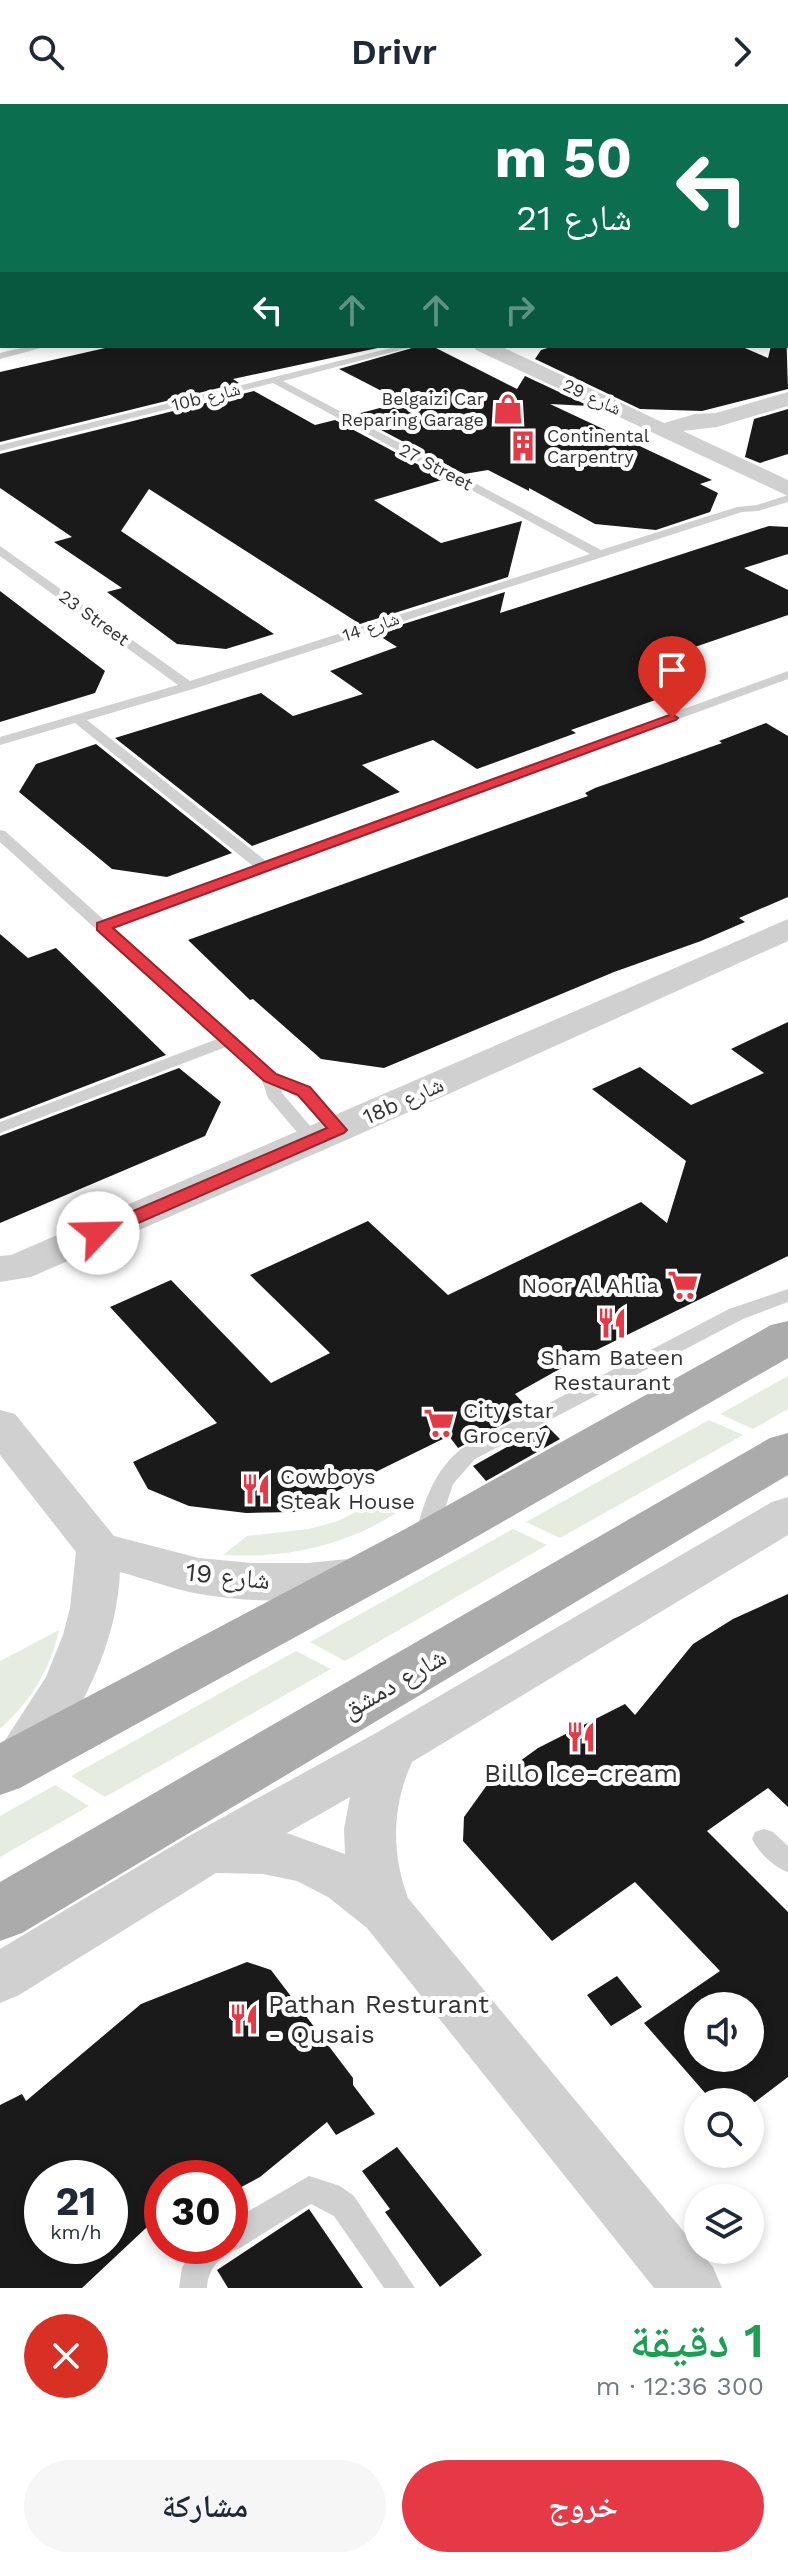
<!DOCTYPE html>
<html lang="ar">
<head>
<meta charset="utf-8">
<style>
	body { margin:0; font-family:"Work Sans","Noto Naskh Arabic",sans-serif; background:#f6f6f7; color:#1f2937; direction:rtl; height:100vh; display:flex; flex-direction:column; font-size:30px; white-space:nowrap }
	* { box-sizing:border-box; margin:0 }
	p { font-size:26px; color:#747a83 }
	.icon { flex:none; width:44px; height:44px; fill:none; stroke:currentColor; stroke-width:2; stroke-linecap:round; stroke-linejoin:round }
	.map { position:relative; height:2184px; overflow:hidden; direction:ltr }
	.side { display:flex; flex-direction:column; background:#fff; flex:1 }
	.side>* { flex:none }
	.hud { position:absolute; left:0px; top:0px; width:788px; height:244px; box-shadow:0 4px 12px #0003; direction:rtl; background:#0b6e4f; color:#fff; overflow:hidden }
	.controls { position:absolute; left:684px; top:1888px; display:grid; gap:16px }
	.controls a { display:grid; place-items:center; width:80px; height:80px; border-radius:50%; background:#fff; box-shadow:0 4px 12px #0003; font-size:40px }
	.speed { position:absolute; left:24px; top:2056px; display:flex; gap:16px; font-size:40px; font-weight:700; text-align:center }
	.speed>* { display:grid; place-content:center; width:104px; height:104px; border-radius:50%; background:#fff; box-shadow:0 4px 12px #0003; line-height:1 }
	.speed small { font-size:20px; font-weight:400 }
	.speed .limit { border:12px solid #d22; background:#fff; color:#111 }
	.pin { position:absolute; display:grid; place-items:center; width:68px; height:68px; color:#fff; margin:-82px -34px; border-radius:50% 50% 50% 0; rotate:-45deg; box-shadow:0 0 8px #0007 }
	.pin .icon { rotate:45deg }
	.me { position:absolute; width:88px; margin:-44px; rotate:66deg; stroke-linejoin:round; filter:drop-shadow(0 0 6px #0008) }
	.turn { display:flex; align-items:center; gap:28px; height:168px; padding:0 24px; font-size:36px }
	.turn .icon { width:104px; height:104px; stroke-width:2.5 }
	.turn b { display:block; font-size:56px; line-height:68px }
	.lanes { display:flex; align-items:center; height:76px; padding:0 24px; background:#0003; justify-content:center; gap:40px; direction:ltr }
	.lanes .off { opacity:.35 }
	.round { display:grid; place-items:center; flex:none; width:84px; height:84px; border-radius:42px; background:#f6f6f7 }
	.overview { display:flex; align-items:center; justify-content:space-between; height:136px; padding:0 24px }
	h1 { font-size:48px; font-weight:600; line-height:60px; color:#1e9e55 }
	.cta { display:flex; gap:16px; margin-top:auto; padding:16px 24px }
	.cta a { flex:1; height:92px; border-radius:48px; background:#e63946; color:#fff; font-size:32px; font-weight:600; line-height:92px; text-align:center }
	.cta a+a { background:#f6f6f7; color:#1f2937 }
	header { display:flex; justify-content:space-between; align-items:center; height:104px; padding:0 24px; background:#fff; font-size:36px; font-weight:600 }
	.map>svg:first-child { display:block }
	.green { fill:#e6ecdf }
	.building { fill:#1a1a1a; fill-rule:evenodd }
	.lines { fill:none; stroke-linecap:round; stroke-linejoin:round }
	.lane { fill:#d0d0d0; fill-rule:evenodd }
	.street { fill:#d0d0d0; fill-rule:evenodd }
	.secondary { fill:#bdbdbd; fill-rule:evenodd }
	.primary { fill:#ababab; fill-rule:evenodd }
	.route { fill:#e63946; stroke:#96252e; stroke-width:2 }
	.labels { text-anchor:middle; stroke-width:8; stroke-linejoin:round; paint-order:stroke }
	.far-street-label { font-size:18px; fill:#333; stroke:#fff }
	.far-poi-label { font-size:18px; fill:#333; stroke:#fff; text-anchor:end }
	.street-label { font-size:22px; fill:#333; stroke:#fff }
	.poi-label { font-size:22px; fill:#333; stroke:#fff; text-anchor:start }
	.near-street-label { font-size:26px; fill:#333; stroke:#fff }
	.near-poi-label { font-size:26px; fill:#333; stroke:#fff }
</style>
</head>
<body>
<header><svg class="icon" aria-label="forward" viewBox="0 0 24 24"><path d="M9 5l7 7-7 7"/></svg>Drivr<svg class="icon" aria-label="search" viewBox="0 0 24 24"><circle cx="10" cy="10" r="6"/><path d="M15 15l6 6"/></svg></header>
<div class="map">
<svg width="788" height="2184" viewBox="0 0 788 2184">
	<rect width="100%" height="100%" fill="#fff"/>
	<path class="green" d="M 788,1272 L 788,1305 L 753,1325 L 720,1310 Z
		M 709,1316 L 743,1331 L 560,1434 L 526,1418 Z
		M 389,1391 L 410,1400 C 353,1440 292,1455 223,1451 L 247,1432 L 309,1425 L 338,1417 Z
		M 513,1425 L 547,1441 L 345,1557 L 310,1538 Z
		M 59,1526 C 50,1566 31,1597 0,1625 L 0,1557 Z
		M 296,1547 L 331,1565 L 105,1693 L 71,1672 Z
		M 55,1681 L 89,1702 L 0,1753 L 0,1712 Z"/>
	<path class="building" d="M 786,222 L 788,285 L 702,307 L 640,305 L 535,255 L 541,246 L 554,242 L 740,242 L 768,254 L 771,242 L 786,242 Z
		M 114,242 L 387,242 L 233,275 L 239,279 L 0,338 L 0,268 Z
		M 419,242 L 432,242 L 517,285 L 525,272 L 589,302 L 550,300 L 712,376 L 700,380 L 718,389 L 710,408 L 656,426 L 595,420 L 529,384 L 529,387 L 488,366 L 464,370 L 353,311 L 403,298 L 339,265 Z
		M 254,287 L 315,321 L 335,316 L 445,375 L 374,396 L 441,439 L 522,417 L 508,473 L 360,520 L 149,385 L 121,427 L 274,530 L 226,545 L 177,540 L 107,488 L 122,484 L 54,438 L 72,433 L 0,384 L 0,350 Z
		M 788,305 L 788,350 L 760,359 L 745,353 L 754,315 Z
		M 769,422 L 788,423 L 788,450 L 744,464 L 788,486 L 788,511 L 660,555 L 703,579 L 571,626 L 576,629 L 477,665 L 433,636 L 362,661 L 400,688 L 252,742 L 115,634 L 261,589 L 293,612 L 363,590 L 330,567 L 397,543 L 375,529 L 505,488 L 500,509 Z
		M 0,487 L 105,567 L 95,589 L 0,618 Z
		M 766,619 L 788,632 L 788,793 L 739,814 L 745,818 L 701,837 L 614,868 L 384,964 L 321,955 L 253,895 L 250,896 L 188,836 L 588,692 L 585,689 L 595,684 L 722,639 L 719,637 Z
		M 96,640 L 232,749 L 167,773 L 112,765 L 19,688 L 36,660 Z
		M 0,830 L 28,854 L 56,844 L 166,951 L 0,1015 Z
		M 788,918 L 788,1152 L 574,1257 L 515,1290 L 530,1306 L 458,1344 L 449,1332 L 294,1408 L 246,1409 L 189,1402 L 148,1385 L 133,1358 L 217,1319 L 110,1203 L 171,1176 L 271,1279 L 330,1249 L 250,1171 L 368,1117 L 448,1191 L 641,1098 L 667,1119 L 686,1057 L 592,985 L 640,963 L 691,1001 L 764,969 L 731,945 Z
		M 179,964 L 221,998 L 205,1032 L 0,1119 L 0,1032 Z
		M 546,1321 L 560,1335 L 486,1377 L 473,1362 Z
		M 788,1490 L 788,1703 L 768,1684 L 707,1727 L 788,1808 L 788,1973 L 755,1998 L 713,1998 L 644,1919 L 720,1867 L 635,1778 L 552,1837 L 463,1737 L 464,1713 L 487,1681 L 538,1644 L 625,1600 L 635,1611 L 693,1540 L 733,1515 ZM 698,1902 L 750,1902 L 750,1954 L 698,1954 Z
		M 247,1858 L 271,1866 L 353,1974 L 353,1981 L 375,2010 L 336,2031 L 327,2018 L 260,2073 L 230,2089 L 230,2074 L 162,2074 L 162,2109 L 82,2184 L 0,2184 L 0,2001 L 22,1990 L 26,1997 L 141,1900 ZM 42,2074 L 110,2074 L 110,2142 L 42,2142 Z
		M 617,1872 L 642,1903 L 611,1922 L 587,1891 Z
		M 397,2043 L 482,2151 L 440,2183 L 385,2108 L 390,2105 L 362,2067 Z
		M 309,2105 L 363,2184 L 228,2184 L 217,2166 Z"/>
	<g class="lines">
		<path class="lane" d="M 30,242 L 48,242 L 0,255 L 0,249 Z
			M 399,242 L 416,242 L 283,277 L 601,446 L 737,403 L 757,401 L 788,391 L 788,398 L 758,407 L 742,408 L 193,585 L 87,616 L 266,757 L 788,567 L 788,575 L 112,823 L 276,970 C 307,978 324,999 344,1022 L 347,1026 L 344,1030 L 332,1030 L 302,997 L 281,983 L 282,989 L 322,1036 L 319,1040 L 307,1040 L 268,994 L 262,976 L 226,943 L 0,1029 L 0,1018 L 217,935 L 0,738 L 0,726 L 5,727 L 104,816 L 253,762 L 75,619 L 0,641 L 0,633 L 178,581 L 0,452 L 0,442 L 190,577 L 590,450 L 273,279 L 0,347 L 0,341 Z
			M 788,1185 L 788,1198 L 743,1215 L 475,1355 L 453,1380 L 434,1438 L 426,1440 L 418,1438 L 415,1432 C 424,1398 433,1368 461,1345 L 729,1205 Z
			M 764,1725 L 773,1728 L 788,1742 L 788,1768 C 774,1763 758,1748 752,1735 L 755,1728 Z
			M 309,2072 L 340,2082 L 354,2092 L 415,2184 L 384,2184 L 334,2112 L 311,2100 L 240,2144 C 222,2151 208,2163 207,2184 L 179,2184 L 182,2164 L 194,2142 L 230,2142 L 230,2118 Z"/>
		<path class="street" d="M 0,0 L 15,0 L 2,2 L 0,6 Z
			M 779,0 L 788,0 L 788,6 L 786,2 L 777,2 Z
			M 786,33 L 788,33 L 788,43 L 786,43 Z
			M 786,100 L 788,100 L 788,111 L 786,111 Z
			M 2,153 L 2,165 L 0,166 L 0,154 Z
			M 473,242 L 500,242 L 664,319 L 695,310 L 716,309 L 788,288 L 788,302 L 717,323 L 683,327 L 788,376 L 788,392 L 476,246 Z
			M 788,815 L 788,837 L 351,1034 L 31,1173 L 0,1178 L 0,1152 L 11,1151 Z
			M 0,1306 L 15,1310 L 114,1432 L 199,1454 L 252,1459 L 307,1459 L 358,1454 L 374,1459 L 381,1472 L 374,1485 C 322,1501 253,1499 199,1490 C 173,1485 146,1475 120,1468 C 117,1530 92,1586 59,1637 C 53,1646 46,1661 38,1668 C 27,1677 14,1673 3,1669 L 0,1644 L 46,1573 L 63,1531 L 70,1504 L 76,1448 L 0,1351 Z
			M 788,1393 L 788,1431 L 412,1658 C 392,1703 391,1748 408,1794 L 713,2163 L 722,2184 L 654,2184 L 367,1824 L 328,1793 L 297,1777 L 263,1770 L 216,1769 L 19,1891 L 0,1899 L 0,1845 L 189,1732 L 376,1629 L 772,1398 ZM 350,1693 L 344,1725 L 345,1750 L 287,1729 Z"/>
		<path class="secondary" d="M 68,0 L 97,0 L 67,2 Z
			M 113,0 L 141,0 L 112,2 Z
			M 0,18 L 2,18 L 2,30 L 0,30 Z"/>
		<path class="primary" d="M 54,0 L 77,0 L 53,2 Z
			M 146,0 L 199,0 L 200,2 L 145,2 Z
			M 269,0 L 292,0 L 293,2 L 270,2 Z
			M 786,195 L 788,196 L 788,210 L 786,209 Z
			M 788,1217 L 788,1254 L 443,1452 L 20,1684 L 0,1691 L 0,1639 L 407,1424 L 771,1221 Z
			M 788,1329 L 788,1371 L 22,1829 L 0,1837 L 0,1778 L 770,1334 Z"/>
	</g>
	<path class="route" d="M 672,610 L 678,614 L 676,616 L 113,824 L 276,970 L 310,983 L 347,1026 L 344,1029 L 104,1134 L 91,1134 L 88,1129 L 91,1125 L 327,1024 L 298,991 L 264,977 L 97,826 L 97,819 Z"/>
	<defs>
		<g id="shop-bare" transform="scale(2.4)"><path d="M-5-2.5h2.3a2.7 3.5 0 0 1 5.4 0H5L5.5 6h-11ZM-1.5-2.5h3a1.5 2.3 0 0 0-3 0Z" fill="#e63946" stroke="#fff" stroke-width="2.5" paint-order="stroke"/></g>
		<g id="building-bare" transform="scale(2.4)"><path d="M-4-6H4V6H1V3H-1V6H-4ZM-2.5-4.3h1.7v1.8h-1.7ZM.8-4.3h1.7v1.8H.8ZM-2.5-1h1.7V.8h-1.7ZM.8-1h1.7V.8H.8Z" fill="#e63946" stroke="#fff" stroke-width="2.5" paint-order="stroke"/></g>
		<g id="supermarket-bare" transform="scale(2.4)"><path d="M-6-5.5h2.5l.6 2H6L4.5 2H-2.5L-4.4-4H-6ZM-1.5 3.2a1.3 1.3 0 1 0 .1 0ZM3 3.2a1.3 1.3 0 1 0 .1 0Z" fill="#e63946" stroke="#fff" stroke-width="2.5" paint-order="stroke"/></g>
		<g id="restaurant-bare" transform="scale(2.4)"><path d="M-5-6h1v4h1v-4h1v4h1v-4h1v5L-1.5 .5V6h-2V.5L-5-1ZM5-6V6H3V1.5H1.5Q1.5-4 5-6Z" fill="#e63946" stroke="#fff" stroke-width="2.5" paint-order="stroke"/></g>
	</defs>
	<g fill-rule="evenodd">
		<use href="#shop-bare" x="508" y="305"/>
		<use href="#building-bare" x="523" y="342"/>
		<use href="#supermarket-bare" x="683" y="1181"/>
		<use href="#restaurant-bare" x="612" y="1219"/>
		<use href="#supermarket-bare" x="439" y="1319"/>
		<use href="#restaurant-bare" x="256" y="1385"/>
		<use href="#restaurant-bare" x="581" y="1633"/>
		<use href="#restaurant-bare" x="244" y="1915"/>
	</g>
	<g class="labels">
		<g class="far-street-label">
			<text transform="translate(206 293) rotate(-14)" y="6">10b شارع</text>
			<text transform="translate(592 293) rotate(25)" y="6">شارع 29</text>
			<text transform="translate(436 363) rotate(28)" y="6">27 Street</text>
			<text transform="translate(94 514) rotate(36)" y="6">23 Street</text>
			<text transform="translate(371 523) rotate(-18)" y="6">شارع 14</text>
		</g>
		<g class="far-poi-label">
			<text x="484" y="301">Belgaizi Car<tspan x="484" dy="21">Reparing Garage</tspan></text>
			<text x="547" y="338" text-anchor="start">Continental<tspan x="547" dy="21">Carpentry</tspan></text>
		</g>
		<g class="street-label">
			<text transform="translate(403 996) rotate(-24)" y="8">18b شارع</text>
		</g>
		<g class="poi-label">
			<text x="659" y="1189" text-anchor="end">Noor Al Ahlia</text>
			<text x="612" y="1261" text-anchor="middle">Sham Bateen<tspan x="612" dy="25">Restaurant</tspan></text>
			<text x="463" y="1314">City star<tspan x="463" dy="25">Grocery</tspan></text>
			<text x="280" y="1380">Cowboys<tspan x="280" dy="25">Steak House</tspan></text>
		</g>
		<g class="near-street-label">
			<text transform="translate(228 1472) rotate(6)" y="9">شارع 19</text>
			<text transform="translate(394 1579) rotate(-30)" y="9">شارع دمشق</text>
		</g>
		<g class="near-poi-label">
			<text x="581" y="1678">Billo Ice-cream</text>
			<text x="268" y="1909" text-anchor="start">Pathan Resturant<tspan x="268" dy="30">- Qusais</tspan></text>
		</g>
	</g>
</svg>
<div class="controls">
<a><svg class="icon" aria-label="sound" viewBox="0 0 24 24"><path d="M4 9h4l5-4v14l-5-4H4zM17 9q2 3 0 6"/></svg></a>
<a><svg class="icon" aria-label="search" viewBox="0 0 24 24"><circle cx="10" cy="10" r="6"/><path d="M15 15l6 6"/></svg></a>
<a><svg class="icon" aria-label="layers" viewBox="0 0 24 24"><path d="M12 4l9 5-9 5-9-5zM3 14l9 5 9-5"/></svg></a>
</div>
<div class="speed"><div>21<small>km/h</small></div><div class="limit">30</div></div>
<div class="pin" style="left:672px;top:614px;background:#d93025"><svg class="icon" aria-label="arrive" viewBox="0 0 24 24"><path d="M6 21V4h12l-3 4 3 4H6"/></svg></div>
<svg class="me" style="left:98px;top:1129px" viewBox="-20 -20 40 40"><circle r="19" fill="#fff"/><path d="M0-13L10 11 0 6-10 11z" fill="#e63946"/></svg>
<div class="hud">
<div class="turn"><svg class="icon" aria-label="left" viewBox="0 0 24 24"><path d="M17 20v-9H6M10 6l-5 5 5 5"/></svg><div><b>50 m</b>شارع 21</div></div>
<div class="lanes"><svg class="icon" aria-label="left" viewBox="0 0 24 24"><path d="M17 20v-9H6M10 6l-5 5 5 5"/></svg><svg class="icon off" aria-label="ahead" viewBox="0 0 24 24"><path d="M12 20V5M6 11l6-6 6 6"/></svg><svg class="icon off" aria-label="ahead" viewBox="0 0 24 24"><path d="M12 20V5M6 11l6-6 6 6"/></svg><svg class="icon off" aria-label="right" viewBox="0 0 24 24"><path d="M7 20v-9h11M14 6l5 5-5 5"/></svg></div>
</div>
</div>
<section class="side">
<div class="overview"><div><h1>1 دقيقة</h1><p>300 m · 12:36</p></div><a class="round" style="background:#d93025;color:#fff"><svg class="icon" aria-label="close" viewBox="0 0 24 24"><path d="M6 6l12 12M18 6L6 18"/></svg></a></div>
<div class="cta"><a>خروج</a><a>مشاركة</a></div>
</section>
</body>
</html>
